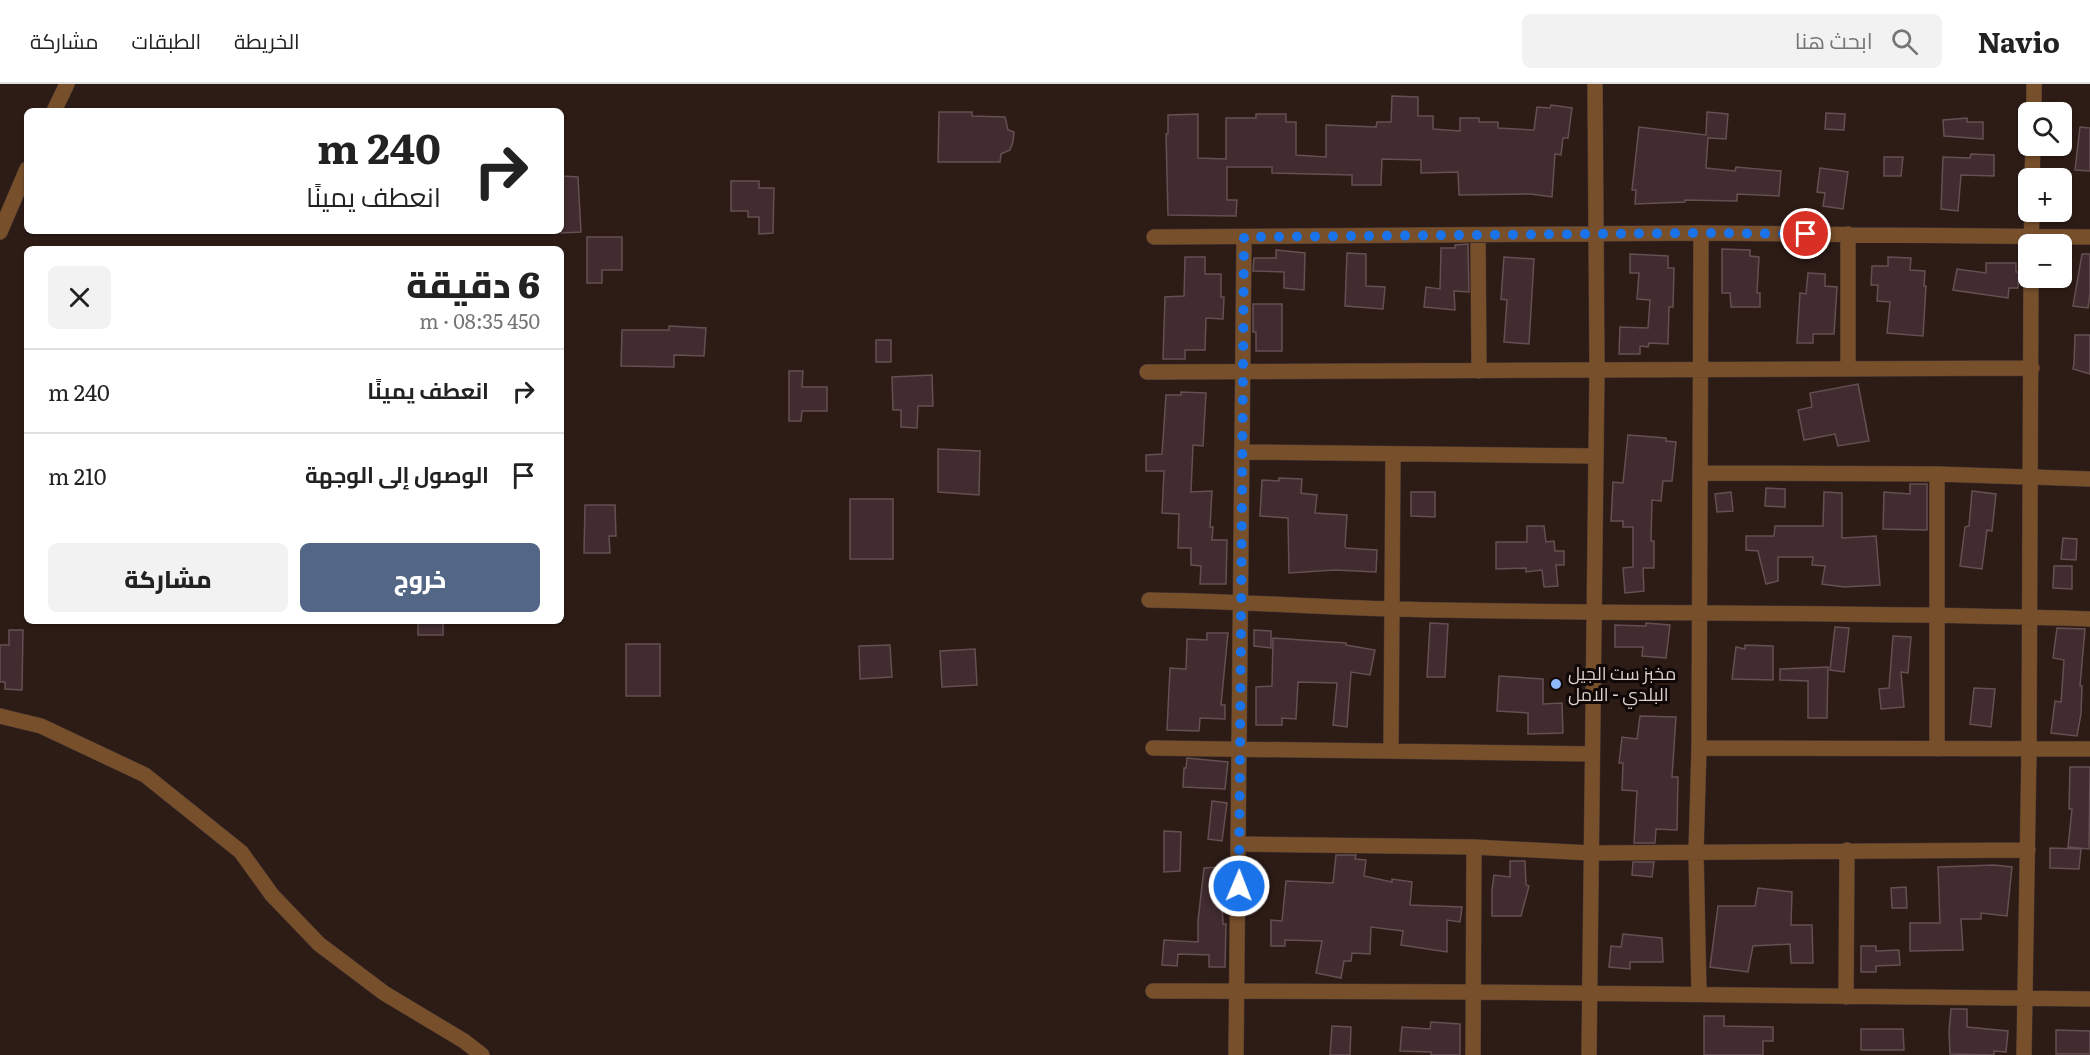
<!DOCTYPE html>
<html lang="ar">
<head>
<meta charset="utf-8">
<style>
	body { margin:0; font-family:Literata,Cairo,serif; background:#f2f2f2; color:#222; direction:rtl; height:100vh; display:flex; flex-direction:column; font-size:22px; white-space:nowrap }
	* { box-sizing:border-box; margin:0 }
	p { font-size:20px; color:#767676 }
	.icon { flex:none; width:33px; height:33px; fill:none; stroke:currentColor; stroke-width:2; stroke-linecap:round; stroke-linejoin:round }
	.map { position:relative; flex:1; overflow:hidden; direction:ltr }
	.sheet { position:absolute; left:24px; top:162px; width:540px; height:378px; display:flex; flex-direction:column; background:#fff; border-radius:9px; box-shadow:0 2px 4px #0004; direction:rtl }
	.sheet>* { flex:none }
	.guide { position:absolute; left:24px; top:24px; width:540px; height:126px; border-radius:9px; box-shadow:0 2px 4px #0004; direction:rtl; background:#fff; color:#222; overflow:hidden }
	.controls { position:absolute; left:2018px; top:18px; display:grid; gap:12px }
	.controls a { display:grid; place-items:center; width:54px; height:54px; border-radius:9px; background:#fff; box-shadow:0 2px 4px #0004; font-size:30px }
	.pin { position:absolute; display:grid; place-items:center; width:51px; height:51px; color:#fff; margin:-26px; border:3px solid #fff; border-radius:50%; box-shadow:0 2px 6px #0007 }
	.me { position:absolute; width:66px; margin:-33px; rotate:1deg; stroke-linejoin:round; filter:drop-shadow(0 0 4px #0008) }
	.turn { display:flex; align-items:center; gap:21px; height:126px; padding:0 24px; font-size:27px }
	.turn .icon { width:78px; height:78px; stroke-width:2.5 }
	.turn b { display:block; font-size:42px; line-height:51px }
	.round { display:grid; place-items:center; flex:none; width:63px; height:63px; border-radius:9px; background:#f2f2f2 }
	.overview { display:flex; align-items:center; justify-content:space-between; height:102px; padding:0 24px }
	h1 { font-size:36px; font-weight:800; line-height:45px }
	.button { display:flex; gap:12px; margin-top:auto; padding:12px 24px }
	.button a { flex:1; height:69px; border-radius:9px; background:#546685; color:#fff; font-size:24px; font-weight:800; line-height:69px; text-align:center }
	.button a+a { background:#f2f2f2; color:#222 }
	ul { padding:0; list-style:none }
	li { display:flex; align-items:center; gap:18px; height:84px; padding:0 24px; border-top:2px solid #e0e0e0 }
	li div { flex:1 }
	li b { display:block; font-size:22px }
	li em { font-style:normal }
	header { display:flex; align-items:center; gap:36px; box-sizing:border-box; height:84px; padding:0 30px; background:#fff; border-bottom:2px solid #e0e0e0 }
	header strong { font-size:28px }
	nav { display:flex; gap:33px; margin-inline-start:auto; font-size:21px }
	.search { width:420px; height:54px; background:#f2f2f2; display:flex; align-items:center; gap:15px; box-sizing:border-box; padding:0 21px; border-radius:9px; color:#767676; font-size:22px }
	.map>svg:first-child { display:block }
	.building { fill:#412c30; stroke:#654f52; stroke-width:1.5 }
	.lines { fill:none; stroke-linecap:round; stroke-linejoin:round }
	.minor-casing { stroke:#493833; stroke-width:16 }
	.minor { stroke:#774f2b; stroke-width:15 }
	.route { stroke:#1a73e8; stroke-width:10; stroke-dasharray:0 18 }
	.poi-dot { fill:#90b8fd; stroke:#0f0806; stroke-width:2 }
	.labels { text-anchor:middle; stroke-width:6; stroke-linejoin:round; paint-order:stroke }
	.poi-label { font-size:18px; fill:#ddd0cd; stroke:#0f0806; text-anchor:start }
</style>
</head>
<body>
<header>
<strong>Navio</strong>
<div class="search"><svg class="icon" aria-label="search" viewBox="0 0 24 24"><circle cx="10" cy="10" r="6"/><path d="M15 15l6 6"/></svg>ابحث هنا</div>
<nav><a>الخريطة</a><a>الطبقات</a><a>مشاركة</a></nav>
</header>
<div class="map">
<svg width="2090" height="971" viewBox="0 0 2090 971">
	<rect width="100%" height="100%" fill="#2d1b16"/>
	<path class="building" d="M 1392,12 L 1418,13 L 1418,32 L 1433,32 L 1433,45 L 1460,47 L 1460,34 L 1479,34 L 1479,38 L 1498,38 L 1498,44 L 1534,46 L 1537,23 L 1550,24 L 1551,21 L 1572,24 L 1568,54 L 1563,54 L 1561,71 L 1555,70 L 1552,113 L 1531,110 L 1459,111 L 1458,88 L 1421,89 L 1421,76 L 1382,75 L 1381,101 L 1352,101 L 1352,91 L 1272,89 L 1272,83 L 1227,83 L 1227,116 L 1237,116 L 1236,132 L 1168,131 L 1166,50 L 1168,50 L 1168,31 L 1198,30 L 1198,74 L 1226,75 L 1226,34 L 1256,34 L 1256,30 L 1286,30 L 1286,38 L 1296,38 L 1296,71 L 1326,73 L 1326,41 L 1376,43 L 1377,38 L 1391,38 Z
		M 939,28 L 972,28 L 972,32 L 1005,33 L 1008,46 L 1014,48 L 1013,58 L 1010,66 L 1001,70 L 1000,78 L 938,78 Z
		M 1707,28 L 1728,30 L 1726,55 L 1708,54 L 1706,84 L 1735,87 L 1736,83 L 1781,87 L 1779,112 L 1737,110 L 1737,117 L 1685,116 L 1685,118 L 1635,120 L 1636,106 L 1632,106 L 1639,43 L 1706,51 Z
		M 1826,29 L 1845,30 L 1844,46 L 1825,45 Z
		M 1967,34 L 1967,38 L 1983,38 L 1983,55 L 1944,52 L 1943,36 Z
		M 2080,43 L 2090,44 L 2090,87 L 2075,86 Z
		M 1971,70 L 1994,71 L 1994,92 L 1961,91 L 1958,127 L 1941,125 L 1943,73 L 1970,74 Z
		M 1884,73 L 1903,73 L 1901,92 L 1884,92 Z
		M 1820,84 L 1848,88 L 1843,125 L 1823,122 L 1825,109 L 1817,108 Z
		M 561,92 L 578,93 L 581,148 L 561,149 Z
		M 731,97 L 759,97 L 759,104 L 774,104 L 773,149 L 759,150 L 759,133 L 748,133 L 748,127 L 731,127 Z
		M 587,153 L 622,153 L 622,186 L 602,186 L 602,199 L 587,199 Z
		M 1468,160 L 1469,208 L 1454,207 L 1455,226 L 1424,223 L 1426,203 L 1440,205 L 1441,164 L 1455,164 L 1455,161 Z
		M 1722,165 L 1750,166 L 1750,172 L 1759,173 L 1757,209 L 1760,209 L 1760,223 L 1731,223 L 1730,209 L 1722,209 Z
		M 1276,166 L 1305,169 L 1304,206 L 1284,204 L 1284,188 L 1253,187 L 1254,174 L 1276,174 Z
		M 1347,169 L 1366,170 L 1366,202 L 1385,203 L 1383,225 L 1345,222 Z
		M 1630,170 L 1668,172 L 1668,184 L 1674,184 L 1673,223 L 1669,223 L 1668,260 L 1649,259 L 1648,263 L 1640,262 L 1640,270 L 1619,270 L 1620,243 L 1648,244 L 1650,216 L 1637,215 L 1639,189 L 1630,189 Z
		M 2082,170 L 2090,170 L 2090,209 L 2088,224 L 2073,222 Z
		M 1185,173 L 1205,173 L 1205,190 L 1221,190 L 1221,213 L 1224,213 L 1223,235 L 1206,234 L 1205,266 L 1185,266 L 1185,275 L 1163,275 L 1165,213 L 1184,212 Z
		M 1504,173 L 1534,175 L 1529,260 L 1504,258 L 1507,216 L 1501,215 Z
		M 1888,173 L 1911,174 L 1910,186 L 1925,187 L 1924,202 L 1926,202 L 1923,252 L 1887,249 L 1890,218 L 1877,217 L 1878,201 L 1871,201 L 1872,182 L 1888,182 Z
		M 1986,179 L 2016,179 L 2016,188 L 2019,188 L 2018,204 L 2009,204 L 2008,214 L 1953,206 L 1957,185 L 1986,189 Z
		M 1808,189 L 1825,190 L 1825,202 L 1837,203 L 1834,250 L 1813,250 L 1813,259 L 1797,259 L 1800,209 L 1806,210 Z
		M 1253,220 L 1282,220 L 1282,267 L 1256,267 L 1256,248 L 1253,248 Z
		M 669,242 L 706,244 L 704,272 L 674,271 L 674,283 L 621,282 L 622,246 L 669,246 Z
		M 2075,251 L 2090,251 L 2090,290 L 2073,285 L 2074,279 Z
		M 876,256 L 891,256 L 891,278 L 876,278 Z
		M 789,287 L 803,287 L 802,303 L 827,303 L 827,327 L 802,327 L 801,337 L 789,337 Z
		M 932,291 L 933,322 L 918,322 L 917,344 L 901,343 L 901,326 L 893,326 L 892,293 Z
		M 1858,300 L 1869,357 L 1838,362 L 1835,350 L 1804,356 L 1798,326 L 1812,323 L 1810,309 Z
		M 1181,308 L 1206,309 L 1203,362 L 1193,361 L 1191,408 L 1212,407 L 1210,443 L 1213,443 L 1212,456 L 1227,456 L 1226,500 L 1200,500 L 1201,482 L 1191,481 L 1191,464 L 1178,464 L 1179,430 L 1162,429 L 1164,387 L 1146,387 L 1146,371 L 1162,370 L 1166,311 L 1181,311 Z
		M 1628,351 L 1666,354 L 1666,357 L 1676,358 L 1672,397 L 1663,397 L 1661,417 L 1652,416 L 1651,457 L 1654,457 L 1654,484 L 1643,484 L 1644,507 L 1625,509 L 1623,484 L 1633,483 L 1633,443 L 1623,443 L 1623,437 L 1611,437 L 1613,398 L 1623,399 Z
		M 938,365 L 980,367 L 979,411 L 938,408 Z
		M 1279,394 L 1302,395 L 1301,409 L 1317,411 L 1315,429 L 1347,431 L 1345,462 L 1346,464 L 1377,466 L 1376,488 L 1335,486 L 1289,489 L 1288,434 L 1260,432 L 1262,396 L 1279,397 Z
		M 1910,400 L 1927,400 L 1927,446 L 1883,445 L 1884,408 L 1910,410 Z
		M 1766,404 L 1785,405 L 1785,423 L 1765,422 Z
		M 1972,407 L 1996,410 L 1992,447 L 1987,446 L 1982,485 L 1960,482 L 1965,443 L 1969,442 Z
		M 1411,408 L 1435,408 L 1435,433 L 1411,432 Z
		M 1731,408 L 1733,427 L 1717,428 L 1715,410 Z
		M 1824,408 L 1842,409 L 1842,454 L 1876,452 L 1880,501 L 1844,503 L 1822,500 L 1825,482 L 1812,481 L 1813,473 L 1778,473 L 1778,497 L 1766,500 L 1758,467 L 1746,466 L 1746,452 L 1774,452 L 1775,442 L 1823,442 Z
		M 850,415 L 893,415 L 893,475 L 850,475 Z
		M 585,421 L 615,421 L 616,452 L 609,452 L 610,469 L 584,469 Z
		M 1527,442 L 1544,442 L 1546,458 L 1554,457 L 1555,467 L 1564,467 L 1564,481 L 1556,481 L 1558,502 L 1544,503 L 1542,486 L 1526,488 L 1526,484 L 1496,485 L 1496,458 L 1527,458 Z
		M 2063,454 L 2077,455 L 2076,476 L 2061,475 Z
		M 2054,482 L 2072,482 L 2072,505 L 2053,504 Z
		M 418,537 L 443,537 L 443,551 L 418,551 Z
		M 1430,539 L 1448,540 L 1445,593 L 1427,593 Z
		M 1646,539 L 1670,541 L 1666,574 L 1642,572 L 1643,563 L 1615,563 L 1615,541 L 1646,542 Z
		M 1835,543 L 1849,544 L 1844,588 L 1830,586 Z
		M 2057,544 L 2085,545 L 2080,602 L 2082,602 L 2081,630 L 2077,652 L 2051,649 L 2055,617 L 2061,618 L 2064,576 L 2053,574 Z
		M 9,546 L 23,546 L 22,606 L 5,605 L 5,598 L 0,598 L 0,561 L 9,561 Z
		M 1254,546 L 1271,547 L 1271,564 L 1254,562 Z
		M 1207,549 L 1228,549 L 1221,621 L 1225,621 L 1225,635 L 1200,634 L 1199,647 L 1167,646 L 1170,584 L 1186,585 L 1187,555 L 1207,556 Z
		M 1893,552 L 1911,553 L 1908,589 L 1901,588 L 1904,623 L 1881,625 L 1879,605 L 1889,604 Z
		M 1273,554 L 1346,559 L 1346,561 L 1375,566 L 1370,591 L 1351,588 L 1347,643 L 1333,641 L 1337,599 L 1298,598 L 1296,635 L 1282,634 L 1282,641 L 1256,641 L 1256,603 L 1272,602 Z
		M 626,560 L 660,560 L 660,612 L 626,612 Z
		M 890,561 L 892,593 L 860,595 L 859,562 Z
		M 1745,561 L 1773,562 L 1773,596 L 1732,595 L 1736,563 L 1745,565 Z
		M 975,565 L 977,601 L 942,603 L 940,567 Z
		M 1828,583 L 1827,634 L 1808,634 L 1808,597 L 1780,596 L 1780,585 Z
		M 1499,592 L 1543,595 L 1543,620 L 1562,619 L 1563,649 L 1528,650 L 1528,629 L 1497,627 Z
		M 1974,604 L 1995,605 L 1991,643 L 1970,640 Z
		M 1640,632 L 1676,633 L 1672,693 L 1678,693 L 1677,746 L 1656,745 L 1655,759 L 1634,759 L 1637,707 L 1622,706 L 1623,679 L 1619,679 L 1622,653 L 1637,655 Z
		M 1187,674 L 1228,678 L 1225,705 L 1183,703 L 1184,684 L 1186,684 Z
		M 2070,683 L 2090,683 L 2089,765 L 2068,763 L 2072,725 L 2069,725 Z
		M 1212,717 L 1227,719 L 1222,757 L 1208,755 Z
		M 1164,747 L 1181,748 L 1180,787 L 1164,788 Z
		M 2050,764 L 2081,765 L 2079,785 L 2050,784 Z
		M 1336,771 L 1356,771 L 1355,775 L 1366,776 L 1364,792 L 1392,798 L 1392,795 L 1412,798 L 1410,821 L 1462,823 L 1460,838 L 1447,836 L 1447,868 L 1401,861 L 1403,847 L 1371,843 L 1370,870 L 1352,869 L 1351,877 L 1344,877 L 1341,894 L 1316,889 L 1322,857 L 1285,856 L 1285,862 L 1271,862 L 1271,836 L 1282,837 L 1286,797 L 1333,799 Z
		M 1510,777 L 1525,777 L 1526,801 L 1529,802 L 1521,832 L 1492,832 L 1492,806 L 1494,791 L 1510,793 Z
		M 1633,778 L 1654,778 L 1652,793 L 1632,791 Z
		M 1994,781 L 2012,783 L 2007,832 L 1981,829 L 1981,835 L 1961,835 L 1963,866 L 1910,867 L 1910,839 L 1940,839 L 1938,783 Z
		M 1220,783 L 1223,840 L 1226,840 L 1225,883 L 1209,883 L 1209,871 L 1178,870 L 1177,882 L 1162,881 L 1164,856 L 1198,858 L 1198,837 L 1204,784 Z
		M 1906,803 L 1907,824 L 1892,824 L 1891,804 Z
		M 1758,804 L 1792,808 L 1791,841 L 1812,841 L 1813,879 L 1791,879 L 1790,860 L 1753,862 L 1748,888 L 1710,883 L 1718,822 L 1755,822 Z
		M 1623,850 L 1662,854 L 1663,878 L 1630,878 L 1630,885 L 1609,883 L 1611,862 L 1621,863 Z
		M 1861,862 L 1876,862 L 1876,867 L 1899,866 L 1900,881 L 1876,882 L 1876,888 L 1861,888 Z
		M 1951,925 L 1967,925 L 1967,943 L 2008,947 L 2006,968 L 1994,967 L 1994,971 L 1950,970 L 1949,947 Z
		M 1704,932 L 1724,932 L 1724,942 L 1773,943 L 1773,957 L 1763,957 L 1763,971 L 1704,971 Z
		M 1431,938 L 1460,940 L 1460,971 L 1431,971 L 1431,968 L 1400,967 L 1402,943 L 1430,945 Z
		M 1332,942 L 1351,943 L 1350,971 L 1330,971 Z
		M 1861,945 L 1903,945 L 1904,966 L 1861,966 Z
		M 2056,946 L 2090,947 L 2090,970 L 2056,970 Z"/>
	<g class="lines">
		<g class="minor-casing">
			<path id="minor" d="M 54,27 L 67,0
				M 2034,28 L 2034,0
				M 2032,94 L 2033,62
				M 0,148 L 27,85
				M 1848,150 L 1848,284
				M 1478,151 L 1479,287
				M 1154,153 L 1701,149 L 2090,153
				M 2031,160 L 2032,128
				M 1147,288 L 2032,284
				M 1243,368 L 1596,372
				M 1701,389 L 1937,390 L 2090,395
				M 1149,516 C 1231,517 1313,523 1395,525 C 1626,531 1858,527 2090,535
				M 0,632 L 41,642 L 145,691 L 241,768 L 272,811 L 319,860 L 384,909 L 464,957 L 482,971
				M 1153,664 L 1592,670
				M 1699,664 L 2090,665
				M 1937,665 L 1937,390
				M 1391,666 L 1393,370
				M 1239,760 L 1474,763 L 1591,769 L 2028,766
				M 1153,907 L 1473,908 L 2090,915
				M 1699,910 L 1696,768 L 1699,664 L 1701,149
				M 1846,913 L 1847,766
				M 1236,971 L 1244,153
				M 1473,971 L 1474,763
				M 1589,971 L 1597,286 L 1595,0
				M 2024,971 L 2029,666 L 2031,194"/>
		</g>
		<use href="#minor" class="minor"/>
	</g>
	<g class="lines">
		<path class="route" d="M 1239,802 L 1244,153 L 1701,149 L 1806,150"/>
	</g>
	<circle class="poi-dot" cx="1556" cy="600" r="6"/>
	<g class="labels">
		<g class="poi-label">
			<text x="1568" y="596">مخبز ست الجيل<tspan x="1568" dy="21">البلدي - الامل</tspan></text>
		</g>
	</g>
</svg>
<div class="controls">
<a><svg class="icon" aria-label="search" viewBox="0 0 24 24"><circle cx="10" cy="10" r="6"/><path d="M15 15l6 6"/></svg></a>
<a>+</a>
<a>−</a>
</div>
<div class="pin" style="left:1806px;top:150px;background:#d93025"><svg class="icon" aria-label="arrive" viewBox="0 0 24 24"><path d="M6 21V4h12l-3 4 3 4H6"/></svg></div>
<svg class="me" style="left:1239px;top:802px" viewBox="-20 -20 40 40"><circle r="17" fill="#1a73e8" stroke="#fff" stroke-width="3"/><path d="M0-11L8 9 0 5-8 9z" fill="#fff"/></svg>
<div class="guide">
<div class="turn"><svg class="icon" aria-label="right" viewBox="0 0 24 24"><path d="M7 20v-9h11M14 6l5 5-5 5"/></svg><div><b>240 m</b>انعطف يمينًا</div></div>
</div>
<section class="sheet">
<div class="overview"><div><h1>6 دقيقة</h1><p>450 m · 08:35</p></div><a class="round"><svg class="icon" aria-label="close" viewBox="0 0 24 24"><path d="M6 6l12 12M18 6L6 18"/></svg></a></div>
<ul>
<li><svg class="icon" aria-label="right" viewBox="0 0 24 24"><path d="M7 20v-9h11M14 6l5 5-5 5"/></svg><div><b>انعطف يمينًا</b></div><em>240 m</em></li>
<li><svg class="icon" aria-label="arrive" viewBox="0 0 24 24"><path d="M6 21V4h12l-3 4 3 4H6"/></svg><div><b>الوصول إلى الوجهة</b></div><em>210 m</em></li>
</ul>
<div class="button"><a>خروج</a><a>مشاركة</a></div>
</section>
</div>
</body>
</html>
